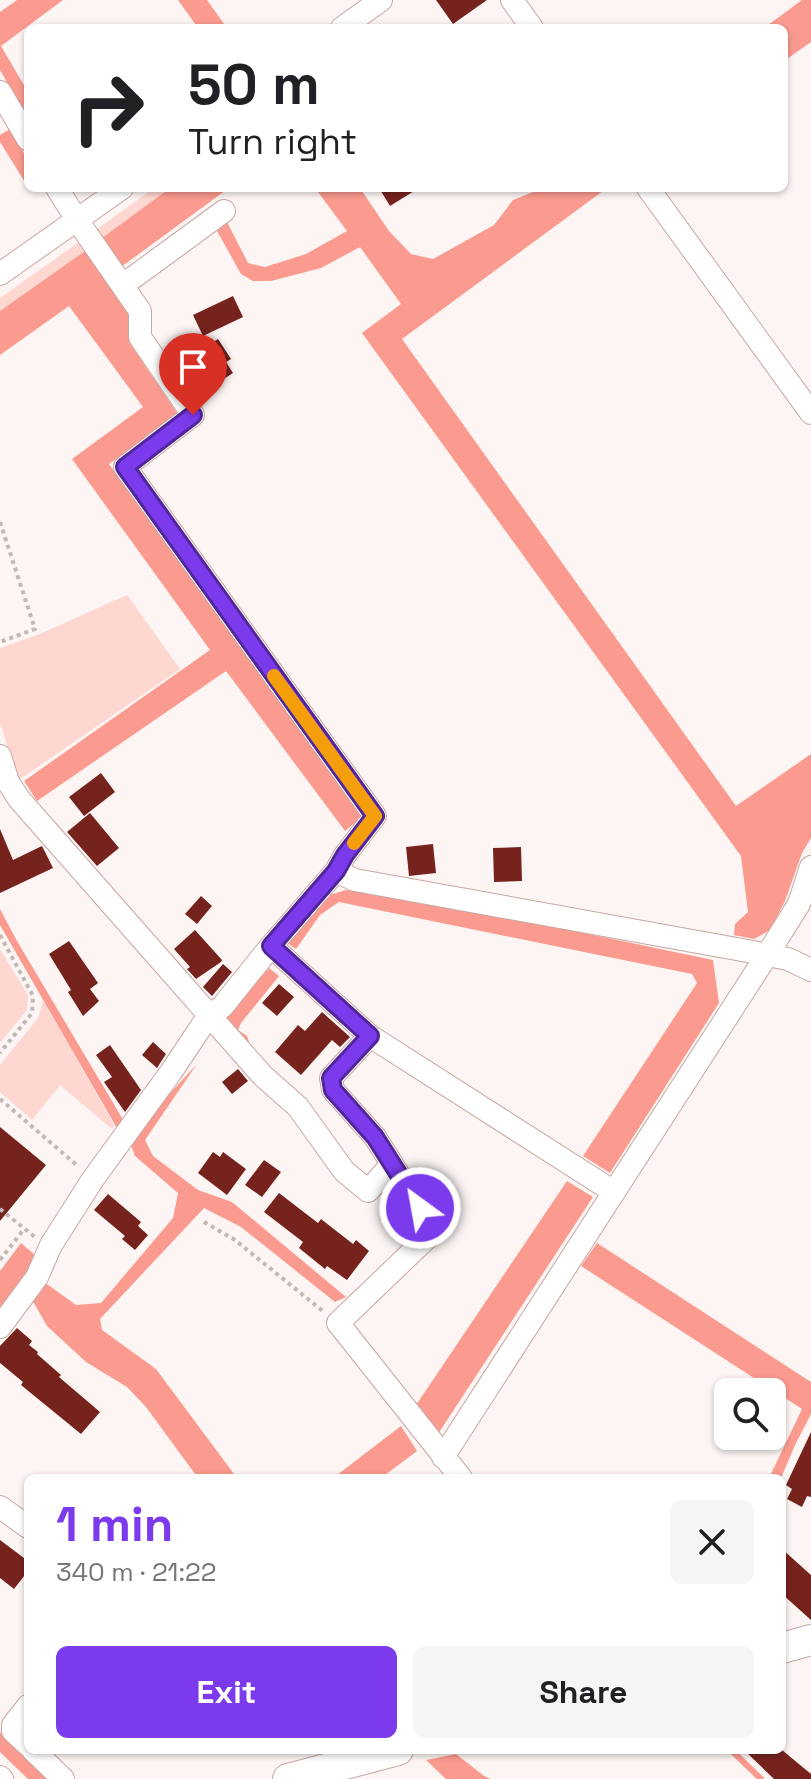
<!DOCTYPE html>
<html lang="en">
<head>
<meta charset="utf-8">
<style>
	body { margin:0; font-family:"Space Grotesk",sans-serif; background:#f6f6f6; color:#202124; height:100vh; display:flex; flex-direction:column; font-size:30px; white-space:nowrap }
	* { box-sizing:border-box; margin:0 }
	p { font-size:26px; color:#757577 }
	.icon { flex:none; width:44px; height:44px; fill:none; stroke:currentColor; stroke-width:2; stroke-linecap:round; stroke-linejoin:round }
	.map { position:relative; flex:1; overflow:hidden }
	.side { position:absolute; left:24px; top:1474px; width:762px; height:280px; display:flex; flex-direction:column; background:#fff; border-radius:12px; box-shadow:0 2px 6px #0004 }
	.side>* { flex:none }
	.hud { position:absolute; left:24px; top:24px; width:764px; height:168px; border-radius:12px; box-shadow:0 2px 6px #0004; background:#fff; color:#202124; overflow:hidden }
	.buttons { position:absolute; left:714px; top:1378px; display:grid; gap:16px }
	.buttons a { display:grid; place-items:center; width:72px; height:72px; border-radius:12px; background:#fff; box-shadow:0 2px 6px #0004; font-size:40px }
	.pin { position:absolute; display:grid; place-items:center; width:68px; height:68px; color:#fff; margin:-82px -34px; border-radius:50% 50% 50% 0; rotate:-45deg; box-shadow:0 0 8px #0007 }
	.pin .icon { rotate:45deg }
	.me { position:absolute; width:88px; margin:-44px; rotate:328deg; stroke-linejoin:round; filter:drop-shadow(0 0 6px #0008) }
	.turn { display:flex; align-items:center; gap:28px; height:168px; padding:0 32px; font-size:36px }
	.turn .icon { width:104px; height:104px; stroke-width:2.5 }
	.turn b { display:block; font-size:56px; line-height:68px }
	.round { display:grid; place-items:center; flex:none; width:84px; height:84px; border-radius:12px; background:#f6f6f6 }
	.headline { display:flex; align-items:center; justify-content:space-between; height:136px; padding:0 32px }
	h1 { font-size:48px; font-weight:800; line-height:60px; color:#7c3aed }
	.button { display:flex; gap:16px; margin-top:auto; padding:16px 32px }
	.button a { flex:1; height:92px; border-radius:12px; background:#7c3aed; color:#fff; font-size:32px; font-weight:800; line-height:92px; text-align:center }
	.button a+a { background:#f6f6f6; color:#202124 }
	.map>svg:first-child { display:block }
	.green { fill:#fed7d1 }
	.water { fill:#fb9b8f }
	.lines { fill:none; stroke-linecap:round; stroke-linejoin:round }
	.stream { stroke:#fb9b8f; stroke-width:6 }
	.building { fill:#76231e }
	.minor-casing { stroke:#c7a7a2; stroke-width:24 }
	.major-casing { stroke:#c7a7a2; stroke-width:32 }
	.path { stroke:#c2b9b7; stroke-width:4; stroke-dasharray:4 4; stroke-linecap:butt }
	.minor { stroke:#fff; stroke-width:22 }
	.major { stroke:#fff; stroke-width:30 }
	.route-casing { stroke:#51269a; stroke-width:20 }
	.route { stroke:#7c3aed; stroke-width:14 }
	.slow { stroke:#f59e0b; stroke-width:14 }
</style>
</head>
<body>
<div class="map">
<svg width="811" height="1779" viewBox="0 0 811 1779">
	<rect width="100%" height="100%" fill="#fcf5f3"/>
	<path class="green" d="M 154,188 L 170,188 L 102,238 L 97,229 Z
		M 79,242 L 85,251 L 0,311 L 0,298 Z
		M 127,595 L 180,669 L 19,780 L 0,723 L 0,648 L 40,634 Z
		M 0,949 L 28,995 L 27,1010 L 0,1043 Z
		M 43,1000 L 114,1125 L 112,1129 L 60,1085 L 32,1120 L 0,1092 L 0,1065 L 38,1018 Z"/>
	<path class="water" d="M 17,0 L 63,0 L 1,46 L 28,92 L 28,119 L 0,70 L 0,12 Z
		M 178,0 L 207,0 L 227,28 L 198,28 Z
		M 802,0 L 811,0 L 811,42 L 784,61 L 784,28 L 764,28 Z
		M 10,129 L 28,160 L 28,187 L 0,142 L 0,135 Z
		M 170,188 L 229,188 L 121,267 L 102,238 Z
		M 315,188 L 360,188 L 389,231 L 411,254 L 433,259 L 494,225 L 513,200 L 543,188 L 607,188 L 402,339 L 736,806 L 811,754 L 811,838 L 802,853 L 785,901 L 770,930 L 754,939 L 734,935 L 735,924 L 748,912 L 741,856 L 362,333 L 401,304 L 360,247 L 321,268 L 271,281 L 253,281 L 241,274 L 217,231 L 226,220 L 248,263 L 265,267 L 306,254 L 347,231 Z
		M 85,251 L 130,315 L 129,342 L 179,416 L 109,464 L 363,816 L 345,831 L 226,671 L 37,801 L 24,781 L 210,650 L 72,459 L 143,407 L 69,306 L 0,355 L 0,311 Z
		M 346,890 L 526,921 L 713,960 L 719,1003 L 610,1173 L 583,1156 L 697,983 L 692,974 L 339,902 L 320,915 L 296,949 L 287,943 L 329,895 Z
		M 0,909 L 17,941 L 125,1123 L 118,1130 L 0,925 Z
		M 269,968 L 279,976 L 241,1023 L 238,1030 L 247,1036 L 251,1048 L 227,1028 L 227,1017 Z
		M 197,1064 L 145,1140 L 153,1156 L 198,1190 L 232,1202 L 346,1297 L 335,1302 L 241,1227 L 204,1208 L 100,1319 L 102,1330 L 156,1369 L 237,1478 L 198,1478 L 146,1407 L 127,1387 L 86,1362 L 47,1326 L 31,1298 L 44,1282 L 76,1305 L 101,1303 L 173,1218 L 178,1193 L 135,1156 L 131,1145 L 137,1129 Z
		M 567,1181 L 593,1197 L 438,1434 L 414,1408 Z
		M 21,1243 L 35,1255 L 27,1272 L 0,1310 L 0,1271 Z
		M 597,1243 L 811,1382 L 811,1414 L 795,1445 L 781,1478 L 769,1478 L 802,1409 L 581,1266 Z
		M 401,1426 L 417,1451 L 381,1478 L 333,1478 Z
		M 0,1732 L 49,1779 L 28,1779 L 0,1752 Z
		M 456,1754 L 484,1776 L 491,1779 L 446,1779 L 426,1760 Z"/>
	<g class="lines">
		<path class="stream" d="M 731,1750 L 761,1779"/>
	</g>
	<path class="building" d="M 436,0 L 487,0 L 453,24 Z
		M 379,188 L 419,188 L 390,206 Z
		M 233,296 L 243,317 L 203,336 L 193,315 Z
		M 218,339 L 231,359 L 226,362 L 233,373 L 202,393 L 183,362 Z
		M 101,773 L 115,792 L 84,816 L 69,797 Z
		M 90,813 L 119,848 L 97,866 L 67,832 Z
		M 0,829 L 13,860 L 42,846 L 53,868 L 0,893 Z
		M 433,844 L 436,873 L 409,876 L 406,847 Z
		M 521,847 L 522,881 L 494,882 L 493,848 Z
		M 201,896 L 212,906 L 197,924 L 185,914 Z
		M 195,930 L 222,960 L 221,962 L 196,979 L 187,969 L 190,967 L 174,949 Z
		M 69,941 L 98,983 L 90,989 L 99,1001 L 83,1016 L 68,992 L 71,990 L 49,954 Z
		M 223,964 L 232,972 L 212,996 L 203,987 Z
		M 279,984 L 294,997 L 277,1016 L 262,1003 Z
		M 322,1012 L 350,1037 L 340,1047 L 332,1040 L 301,1075 L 275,1052 L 298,1025 L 305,1031 Z
		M 153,1042 L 166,1054 L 157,1068 L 142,1055 Z
		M 110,1045 L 141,1090 L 125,1112 L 104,1082 L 112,1077 L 96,1055 Z
		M 238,1069 L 248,1081 L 232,1094 L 222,1082 Z
		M 0,1127 L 46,1165 L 0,1221 Z
		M 213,1152 L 220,1157 L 223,1152 L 246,1169 L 227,1195 L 198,1173 Z
		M 264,1160 L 281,1172 L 262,1197 L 245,1185 Z
		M 279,1193 L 318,1223 L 321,1219 L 353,1244 L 356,1240 L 369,1251 L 347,1280 L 327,1266 L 325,1269 L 299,1248 L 303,1242 L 264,1212 Z
		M 108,1194 L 141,1222 L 138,1226 L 148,1235 L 135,1250 L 122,1239 L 125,1236 L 94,1210 Z
		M 17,1328 L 32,1341 L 29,1345 L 38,1352 L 37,1354 L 61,1375 L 59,1377 L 100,1412 L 81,1434 L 21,1385 L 23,1382 L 0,1363 L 0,1346 Z
		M 811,1432 L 811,1497 L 807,1496 L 802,1507 L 787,1499 L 792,1489 L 786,1485 Z
		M 0,1540 L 28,1561 L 28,1571 L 14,1589 L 0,1578 Z
		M 782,1549 L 811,1575 L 811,1620 L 782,1594 Z
		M 744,1750 L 782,1750 L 811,1774 L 811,1779 L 774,1779 Z"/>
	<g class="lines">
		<g class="minor-casing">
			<path id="minor" d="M 512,0 L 532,28
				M 342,28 L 381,0
				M 0,92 L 28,139
				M 57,188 L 77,220 L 140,311 L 140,337 L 193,415 L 125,467 L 375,816 L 345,855 L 336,871
				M 648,188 L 811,413
				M 0,274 L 122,188
				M 123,285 L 224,211
				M 0,756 L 8,782 L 19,799 L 209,1015 L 222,1007 L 271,946 L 336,871 L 355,880 L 742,950 L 788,959 L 811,970
				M 271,946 L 370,1036 L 331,1078 L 333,1090 L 375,1137 L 434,1231 L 338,1323 L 461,1478
				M 370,1036 L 614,1192
				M 0,1327 L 37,1277 L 51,1245 L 93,1179 L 171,1072 L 209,1015 L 263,1076 L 298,1107 L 344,1171 L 368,1191 L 392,1164
				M 443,1457 L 767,955 L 799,904 L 811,867
				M 0,1507 L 28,1527
				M 28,1706 L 13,1725 L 13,1731 L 28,1745
				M 33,1750 L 63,1779
				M 0,1777 L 2,1779"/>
		</g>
		<g class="major-casing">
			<path id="major" d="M 782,1648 L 811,1640
				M 288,1779 L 398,1750"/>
		</g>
		<path class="path" d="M 0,522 L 35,629 L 0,642
			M 0,935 L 33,996 L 32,1013 L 0,1053
			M 0,1099 L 79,1167
			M 0,1209 L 35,1237
			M 204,1222 L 235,1240 L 324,1312
			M 0,1260 L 24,1229"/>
		<use href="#minor" class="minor"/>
		<use href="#major" class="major"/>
	</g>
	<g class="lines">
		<g class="route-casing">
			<path id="route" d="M 193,415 L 125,467 L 375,816 L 345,855 L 336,871 L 271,946 L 370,1036 L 331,1078 L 333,1090 L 375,1137 L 420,1208"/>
		</g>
		<use href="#route" class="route"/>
		<path class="slow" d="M 274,676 L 375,816 L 354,843"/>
	</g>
</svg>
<div class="buttons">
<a><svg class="icon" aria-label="search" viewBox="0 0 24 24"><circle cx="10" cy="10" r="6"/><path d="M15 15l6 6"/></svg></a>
</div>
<div class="pin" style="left:193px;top:415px;background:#d93025"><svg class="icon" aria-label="arrive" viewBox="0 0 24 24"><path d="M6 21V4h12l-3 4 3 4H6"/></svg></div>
<svg class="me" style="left:420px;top:1208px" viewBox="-20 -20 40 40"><circle r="17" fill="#7c3aed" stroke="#fff" stroke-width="3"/><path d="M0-11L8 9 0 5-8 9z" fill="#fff"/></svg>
<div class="hud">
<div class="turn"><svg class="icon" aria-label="right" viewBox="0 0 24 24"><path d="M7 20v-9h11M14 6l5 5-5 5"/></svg><div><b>50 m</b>Turn right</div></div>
</div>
<section class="side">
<div class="headline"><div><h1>1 min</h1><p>340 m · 21:22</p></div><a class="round"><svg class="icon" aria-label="close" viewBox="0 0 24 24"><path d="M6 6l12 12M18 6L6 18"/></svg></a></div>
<div class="button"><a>Exit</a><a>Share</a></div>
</section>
</div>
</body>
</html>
